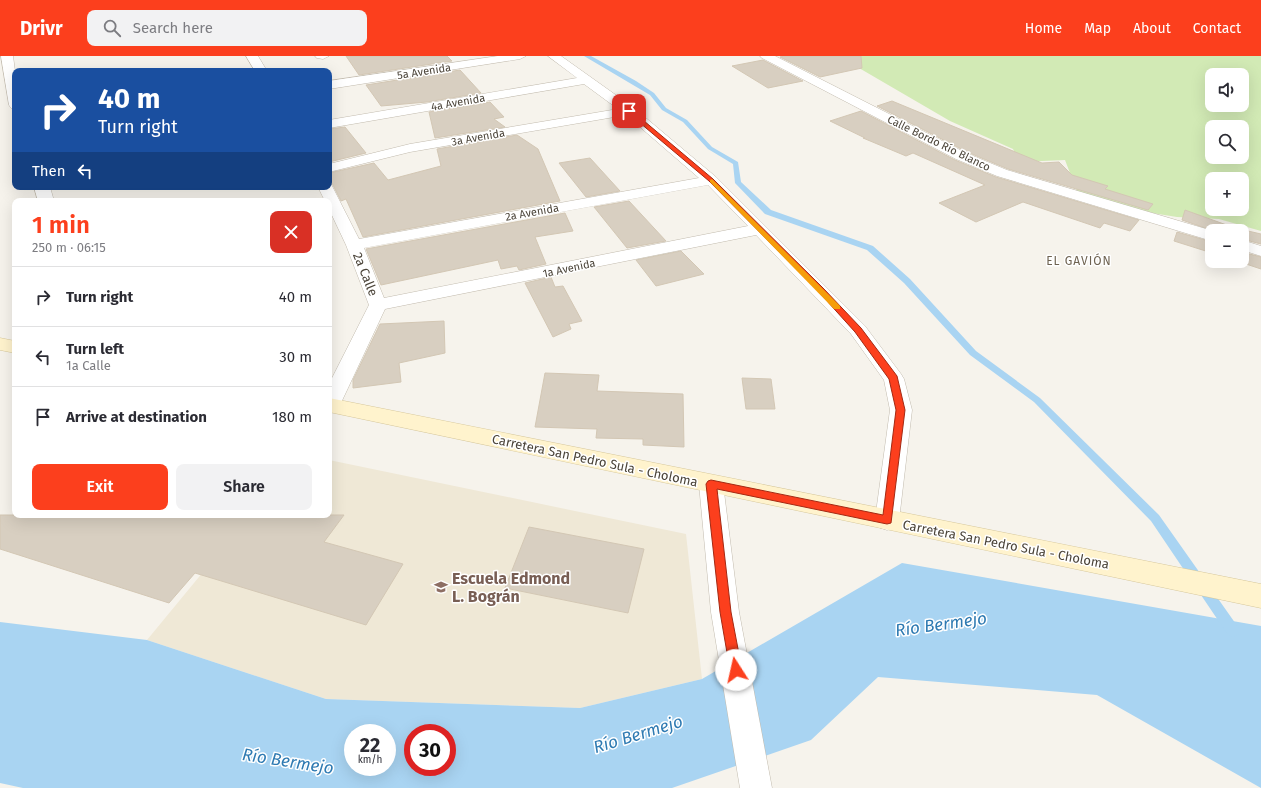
<!DOCTYPE html>
<html lang="en">
<head>
<meta charset="utf-8">
<style>
	body { margin:0; font-family:"Fira Sans",sans-serif; background:#f2f2f3; color:#2b2b33; height:100vh; display:flex; flex-direction:column; font-size:15px; white-space:nowrap }
	* { box-sizing:border-box; margin:0 }
	p { font-size:13px; color:#7c7c81 }
	.icon { flex:none; width:22px; height:22px; fill:none; stroke:currentColor; stroke-width:2; stroke-linecap:round; stroke-linejoin:round }
	.map { position:relative; flex:1; overflow:hidden }
	.details { position:absolute; left:12px; top:142px; width:320px; height:320px; display:flex; flex-direction:column; background:#fff; border-radius:8px; box-shadow:0 4px 16px #0002 }
	.details>* { flex:none }
	.hud { position:absolute; left:12px; top:12px; width:320px; height:122px; border-radius:8px; box-shadow:0 4px 16px #0002; background:#1a4fa0; color:#fff; overflow:hidden }
	.controls { position:absolute; left:1205px; top:12px; display:grid; gap:8px }
	.controls a { display:grid; place-items:center; width:44px; height:44px; border-radius:8px; background:#fff; box-shadow:0 4px 16px #0002; font-size:20px }
	.speed { position:absolute; left:344px; top:668px; display:flex; gap:8px; font-size:20px; font-weight:700; text-align:center }
	.speed>* { display:grid; place-content:center; width:52px; height:52px; border-radius:50%; background:#fff; box-shadow:0 4px 16px #0002; line-height:1 }
	.speed small { font-size:10px; font-weight:400 }
	.speed .limit { border:6px solid #d22; background:#fff; color:#111 }
	.pin { position:absolute; display:grid; place-items:center; width:34px; height:34px; color:#fff; margin:-17px; border-radius:8px; box-shadow:0 2px 6px #0006 }
	.me { position:absolute; width:44px; margin:-22px; rotate:350deg; stroke-linejoin:round; filter:drop-shadow(0 0 3px #0008) }
	.turn { display:flex; align-items:center; gap:14px; height:84px; padding:0 20px; font-size:18px }
	.turn .icon { width:52px; height:52px; stroke-width:2.5 }
	.turn b { display:block; font-size:28px; line-height:34px }
	.then { display:flex; align-items:center; height:38px; padding:0 20px; background:#0003; gap:8px; font-size:15px }
	.round { display:grid; place-items:center; flex:none; width:42px; height:42px; border-radius:8px; background:#f2f2f3 }
	.summary { display:flex; align-items:center; justify-content:space-between; height:68px; padding:0 20px }
	h1 { font-size:24px; font-weight:600; line-height:30px; color:#fc3f1d }
	.button { display:flex; gap:8px; margin-top:auto; padding:8px 20px }
	.button a { flex:1; height:46px; border-radius:8px; background:#fc3f1d; color:#fff; font-size:16px; font-weight:600; line-height:46px; text-align:center }
	.button a+a { background:#f2f2f3; color:#2b2b33 }
	ul { padding:0; list-style:none }
	li { display:flex; align-items:center; gap:12px; height:60px; padding:0 20px; border-top:1px solid #e1e1e2 }
	li div { flex:1 }
	li b { display:block; font-size:15px }
	li em { font-style:normal }
	header { display:flex; align-items:center; gap:24px; box-sizing:border-box; height:56px; padding:0 20px; background:#fc3f1d; color:#fff }
	header strong { font-size:19px }
	nav { display:flex; gap:22px; margin-inline-start:auto; font-size:14px }
	.search { width:280px; height:36px; background:#f2f2f3; display:flex; align-items:center; gap:10px; box-sizing:border-box; padding:0 14px; border-radius:8px; color:#7c7c81; font-size:15px }
	.map>svg:first-child { display:block }
	.education { fill:#efe8d6 }
	.green { fill:#d2eab5; fill-rule:evenodd }
	.water { fill:#a9d4f2; fill-rule:evenodd }
	.lines { fill:none; stroke-linecap:round; stroke-linejoin:round }
	.stream { fill:#a9d4f2; fill-rule:evenodd }
	.building { fill:#d8cfc1; stroke:#d3c7b4 }
	.street-casing { stroke:#c2bbae; stroke-width:1 }
	.secondary-casing { stroke:#d6c79b; stroke-width:1 }
	.street { fill:#fff; fill-rule:evenodd }
	.secondary { fill:#fff3cd; fill-rule:evenodd }
	.route { fill:#fc3f1d; stroke:#a42913 }
	.slow { fill:#f59e0b }
	.labels { text-anchor:middle; stroke-width:3; stroke-linejoin:round; paint-order:stroke }
	.far-street-label { font-size:11px; fill:#4b4439; stroke:#fff }
	.far-neighbourhood-label { font-size:12px; letter-spacing:1px; fill:#6e6250; stroke:#fff }
	.street-label { font-size:13px; fill:#4b4439; stroke:#fff }
	.near-education-label { font-size:16px; font-weight:bold; fill:#785e54; stroke:#fff; text-anchor:start }
	.near-water-label { font-size:17px; font-style:italic; fill:#2e7ab2; stroke:#fff }
</style>
</head>
<body>
<header>
<strong>Drivr</strong>
<div class="search"><svg class="icon" aria-label="search" viewBox="0 0 24 24"><circle cx="10" cy="10" r="6"/><path d="M15 15l6 6"/></svg>Search here</div>
<nav><a>Home</a><a>Map</a><a>About</a><a>Contact</a></nav>
</header>
<div class="map">
<svg width="1261" height="732" viewBox="0 0 1261 732">
	<rect width="100%" height="100%" fill="#f6f3ec"/>
	<path class="education" d="M 329,404 L 686,478 L 702,623 L 580,652 L 326,643 L 147,584 L 250,459 L 329,459 Z"/>
	<path class="green" d="M 857,0 L 1261,0 L 1261,175 L 1219,163 L 1177,161 L 1133,154 L 1078,138 L 1065,104 L 1019,106 L 1013,93 L 950,65 L 847,5 ZM 1212,19 L 1242,19 L 1242,49 L 1212,49 ZM 1212,71 L 1242,71 L 1242,101 L 1212,101 ZM 1212,123 L 1242,123 L 1242,153 L 1212,153 Z"/>
	<path class="water" d="M 902,507 L 1261,570 L 1261,732 L 1097,639 L 878,621 L 811,684 L 672,732 L 23,732 L 0,727 L 0,566 L 147,584 L 326,643 L 580,652 L 702,623 ZM 353,677 L 387,677 L 387,711 L 353,711 ZM 413,677 L 447,677 L 447,711 L 413,711 Z"/>
	<g class="lines">
		<path class="stream" d="M 584,0 L 591,0 L 636,25 L 654,37 L 666,52 L 687,64 L 712,91 L 738,106 L 741,126 L 771,154 L 873,190 L 910,223 L 976,295 L 1040,342 L 1159,459 L 1238,571 L 1239,575 L 1238,579 L 1233,581 L 1228,579 L 1151,465 L 1034,346 L 970,299 L 904,227 L 867,194 L 765,158 L 735,127 L 733,108 L 708,93 L 683,66 L 662,54 L 650,39 Z"/>
	</g>
	<path class="building" d="M 346,0 L 447,0 L 452,5 L 359,19 Z
		M 784,0 L 861,0 L 862,12 L 820,21 L 780,1 Z
		M 763,4 L 803,25 L 768,32 L 732,10 Z
		M 460,14 L 481,37 L 427,46 L 381,50 L 366,29 Z
		M 892,45 L 1042,107 L 1059,106 L 1072,119 L 1108,130 L 1105,133 L 1153,148 L 1148,154 L 1008,113 L 967,96 L 877,50 Z
		M 490,46 L 504,61 L 494,63 L 505,71 L 435,82 L 429,56 Z
		M 861,55 L 955,104 L 996,121 L 1139,164 L 1130,175 L 1104,167 L 1100,172 L 1023,146 L 976,166 L 939,147 L 985,129 L 913,97 L 906,100 L 863,82 L 865,82 L 830,65 Z
		M 345,71 L 366,97 L 329,106 L 329,73 Z
		M 517,79 L 538,93 L 560,145 L 363,181 L 346,143 L 341,145 L 332,127 L 329,126 L 329,117 L 374,107 L 388,124 L 441,110 L 437,93 Z
		M 590,102 L 620,135 L 586,141 L 559,107 Z
		M 629,145 L 666,185 L 627,192 L 594,151 Z
		M 1185,154 L 1235,172 L 1261,178 L 1261,188 L 1242,183 L 1242,175 L 1214,175 L 1182,164 Z
		M 565,157 L 573,175 L 535,181 L 546,208 L 519,214 L 517,210 L 501,213 L 498,204 L 381,229 L 366,193 Z
		M 1177,176 L 1212,186 L 1212,197 L 1174,185 Z
		M 681,195 L 704,218 L 656,230 L 636,204 Z
		M 1242,196 L 1261,201 L 1261,213 L 1237,205 L 1242,205 Z
		M 551,221 L 555,231 L 563,230 L 582,265 L 569,268 L 571,273 L 553,281 L 525,227 Z
		M 444,265 L 445,297 L 399,307 L 401,326 L 353,332 L 353,324 L 380,268 Z
		M 545,317 L 599,319 L 597,335 L 683,338 L 684,391 L 643,389 L 643,383 L 596,382 L 597,373 L 535,371 Z
		M 742,322 L 771,323 L 775,353 L 746,353 Z
		M 0,459 L 344,459 L 324,486 L 403,508 L 366,569 L 195,517 L 169,547 L 0,493 Z
		M 529,471 L 644,493 L 628,557 L 505,532 Z"/>
	<g class="lines">
		<g class="street-casing">
			<path id="street" d="M 1,0 L 13,0 L 15,15 L 15,53 L 11,52 L 9,49 Z
				M 246,0 L 258,0 L 267,15 L 255,15 Z
				M 315,0 L 329,0 L 323,3 L 317,2 Z
				M 498,0 L 526,0 L 520,3 L 329,33 L 329,25 Z
				M 548,0 L 561,0 L 634,52 L 716,121 L 865,270 L 901,318 L 904,323 L 912,354 L 899,464 L 896,471 L 887,474 L 878,471 L 875,464 L 890,354 L 884,324 L 851,278 L 756,179 L 385,253 L 340,349 L 337,354 L 329,356 L 329,328 L 369,249 L 346,189 L 329,153 L 329,145 L 325,145 L 318,131 L 329,131 L 329,127 L 331,128 L 359,183 L 699,122 L 626,59 L 410,96 L 329,116 L 329,108 L 410,88 L 618,53 L 584,28 L 329,72 L 329,64 L 577,22 ZM 708,129 L 748,170 L 384,242 L 364,192 Z
				M 760,0 L 775,0 L 966,97 L 1007,114 L 1213,175 L 1212,185 L 997,120 L 956,103 L 762,2 Z
				M 34,131 L 50,131 L 54,145 L 38,145 Z
				M 1242,184 L 1261,190 L 1261,200 L 1242,194 Z
				M 711,419 L 719,422 L 723,428 L 739,556 L 772,732 L 740,732 L 711,556 L 699,428 L 703,422 Z"/>
		</g>
		<g class="secondary-casing">
			<path id="secondary" d="M 0,282 L 15,285 L 15,297 L 0,294 Z
				M 329,342 L 1261,528 L 1261,552 L 329,356 Z"/>
		</g>
		<use href="#street" class="street"/>
		<use href="#secondary" class="secondary"/>
	</g>
	<path class="route" d="M 627,54 L 631,54 L 713,123 L 823,232 L 861,272 L 897,320 L 905,354 L 891,467 L 887,468 L 717,433 L 731,556 L 742,614 L 740,618 L 736,620 L 731,618 L 730,614 L 720,556 L 706,428 L 708,425 L 711,424 L 883,459 L 896,354 L 889,323 L 855,276 L 818,235 L 709,125 L 627,56 Z"/>
	<path class="slow" d="M 712,123 L 840,250 L 840,253 L 834,253 L 710,126 L 710,124 Z"/>
	<defs>
		<g id="school-bare" transform="scale(1.08)"><path d="M0-5L7-2L0 1L-7-2ZM-4 1L0 2.5L4 1V4Q0 6-4 4Z" fill="#8d6e63" stroke="#fff" stroke-width="2.5" paint-order="stroke"/></g>
	</defs>
	<g fill-rule="evenodd">
		<use href="#school-bare" x="441" y="531"/>
	</g>
	<g class="labels">
		<g class="far-street-label">
			<text transform="translate(424 15) rotate(-9)" y="4">5a Avenida</text>
			<text transform="translate(458 46) rotate(-10)" y="4">4a Avenida</text>
			<text transform="translate(478 81) rotate(-10)" y="4">3a Avenida</text>
			<text transform="translate(939 87) rotate(26)" y="4">Calle Bordo Río Blanco</text>
			<text transform="translate(532 156) rotate(-10)" y="4">2a Avenida</text>
			<text transform="translate(569 212) rotate(-12)" y="4">1a Avenida</text>
		</g>
		<g class="far-neighbourhood-label">
			<text x="1079" y="209">EL GAVIÓN</text>
		</g>
		<g class="street-label">
			<text transform="translate(366 218) rotate(68)" y="5">2a Calle</text>
			<text transform="translate(595 404) rotate(12)" y="5">Carretera San Pedro Sula - Choloma</text>
			<text transform="translate(1006 488) rotate(11)" y="5">Carretera San Pedro Sula - Choloma</text>
		</g>
		<g class="near-education-label">
			<text x="452" y="528">Escuela Edmond<tspan x="452" dy="18">L. Bográn</tspan></text>
		</g>
		<g class="near-water-label">
			<text transform="translate(941 568) rotate(-8)" y="6">Río Bermejo</text>
			<text transform="translate(638 678) rotate(-17)" y="6">Río Bermejo</text>
			<text transform="translate(288 705) rotate(9)" y="6">Río Bermejo</text>
		</g>
	</g>
</svg>
<div class="controls">
<a><svg class="icon" aria-label="sound" viewBox="0 0 24 24"><path d="M4 9h4l5-4v14l-5-4H4zM17 9q2 3 0 6"/></svg></a>
<a><svg class="icon" aria-label="search" viewBox="0 0 24 24"><circle cx="10" cy="10" r="6"/><path d="M15 15l6 6"/></svg></a>
<a>+</a>
<a>−</a>
</div>
<div class="speed"><div>22<small>km/h</small></div><div class="limit">30</div></div>
<div class="pin" style="left:629px;top:55px;background:#d93025"><svg class="icon" aria-label="arrive" viewBox="0 0 24 24"><path d="M6 21V4h12l-3 4 3 4H6"/></svg></div>
<svg class="me" style="left:736px;top:614px" viewBox="-20 -20 40 40"><circle r="19" fill="#fff"/><path d="M0-13L10 11 0 6-10 11z" fill="#fc3f1d"/></svg>
<div class="hud">
<div class="turn"><svg class="icon" aria-label="right" viewBox="0 0 24 24"><path d="M7 20v-9h11M14 6l5 5-5 5"/></svg><div><b>40 m</b>Turn right</div></div>
<div class="then">Then<svg class="icon" aria-label="left" viewBox="0 0 24 24"><path d="M17 20v-9H6M10 6l-5 5 5 5"/></svg></div>
</div>
<section class="details">
<div class="summary"><div><h1>1 min</h1><p>250 m · 06:15</p></div><a class="round" style="background:#d93025;color:#fff"><svg class="icon" aria-label="close" viewBox="0 0 24 24"><path d="M6 6l12 12M18 6L6 18"/></svg></a></div>
<ul>
<li><svg class="icon" aria-label="right" viewBox="0 0 24 24"><path d="M7 20v-9h11M14 6l5 5-5 5"/></svg><div><b>Turn right</b></div><em>40 m</em></li>
<li><svg class="icon" aria-label="left" viewBox="0 0 24 24"><path d="M17 20v-9H6M10 6l-5 5 5 5"/></svg><div><b>Turn left</b><p>1a Calle</p></div><em>30 m</em></li>
<li><svg class="icon" aria-label="arrive" viewBox="0 0 24 24"><path d="M6 21V4h12l-3 4 3 4H6"/></svg><div><b>Arrive at destination</b></div><em>180 m</em></li>
</ul>
<div class="button"><a>Exit</a><a>Share</a></div>
</section>
</div>
</body>
</html>
